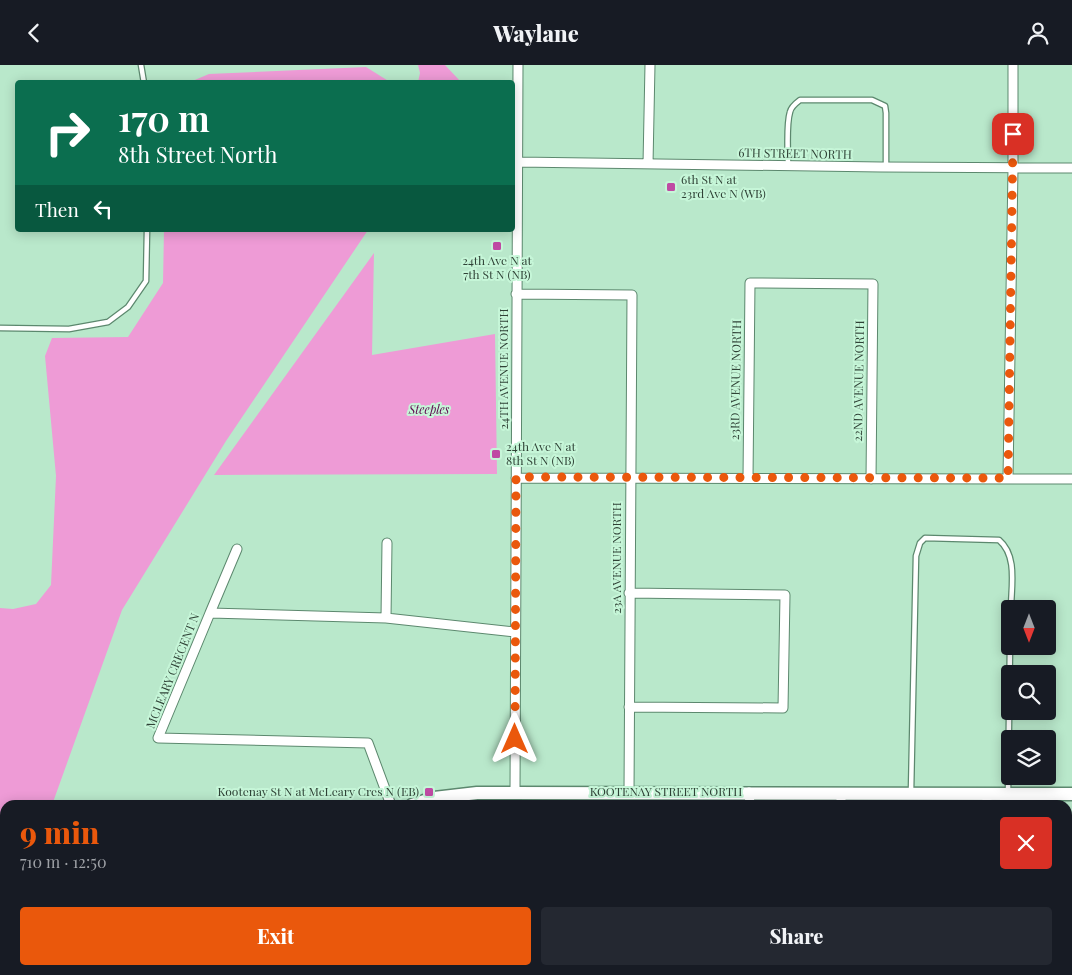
<!DOCTYPE html>
<html lang="en">
<head>
<meta charset="utf-8">
<style>
	body { margin:0; font-family:"Playfair Display",serif; background:#242831; color:#f1f3f6; height:100vh; display:flex; flex-direction:column; font-size:19px; white-space:nowrap }
	* { box-sizing:border-box; margin:0 }
	p { font-size:16px; color:#9ea1a6 }
	.icon { flex:none; width:28px; height:28px; fill:none; stroke:currentColor; stroke-width:2; stroke-linecap:round; stroke-linejoin:round }
	.map { position:relative; flex:1; overflow:hidden }
	.side { position:absolute; left:0px; top:735px; width:1072px; height:175px; display:flex; flex-direction:column; background:#171b24; border-radius:15px 15px 0 0; box-shadow:0 2px 12px #0003 }
	.side>* { flex:none }
	.banner { position:absolute; left:15px; top:15px; width:500px; height:152px; border-radius:5px; box-shadow:0 2px 12px #0003; background:#0b6e4f; color:#fff; overflow:hidden }
	.needle { width:32px; rotate:180deg }
	.fabs { position:absolute; left:1001px; top:535px; display:grid; gap:10px }
	.fabs a { display:grid; place-items:center; width:55px; height:55px; border-radius:5px; background:#171b24; box-shadow:0 2px 12px #0003; font-size:25px }
	.pin { position:absolute; display:grid; place-items:center; width:42px; height:42px; color:#fff; margin:-21px; border-radius:10px; box-shadow:0 2px 8px #0006 }
	.me { position:absolute; width:55px; margin:-28px; rotate:0deg; stroke-linejoin:round; filter:drop-shadow(0 0 4px #0008) }
	.turn { display:flex; align-items:center; gap:18px; height:105px; padding:0 20px; font-size:22px }
	.turn .icon { width:65px; height:65px; stroke-width:2.5 }
	.turn b { display:block; font-size:35px; line-height:42px }
	.then { display:flex; align-items:center; height:48px; padding:0 20px; background:#0003; gap:10px; font-size:19px }
	.round { display:grid; place-items:center; flex:none; width:52px; height:52px; border-radius:5px; background:#242831 }
	.overview { display:flex; align-items:center; justify-content:space-between; height:85px; padding:0 20px }
	h1 { font-size:30px; font-weight:800; line-height:38px; color:#ea580c }
	.cta { display:flex; gap:10px; margin-top:auto; padding:10px 20px }
	.cta a { flex:1; height:58px; border-radius:5px; background:#ea580c; color:#fff; font-size:20px; font-weight:800; line-height:58px; text-align:center }
	.cta a+a { background:#242831; color:#f1f3f6 }
	header { display:flex; justify-content:space-between; align-items:center; height:65px; padding:0 20px; background:#171b24; font-size:22px; font-weight:800 }
	.map>svg:first-child { display:block }
	.green { fill:#ee9bd6 }
	.water { fill:#6f77d4 }
	.lines { fill:none; stroke-linecap:round; stroke-linejoin:round }
	.lane-casing { stroke:#5c886e; stroke-width:7 }
	.street-casing { stroke:#5c886e; stroke-width:11 }
	.secondary-casing { stroke:#5c886e; stroke-width:15 }
	.lane { stroke:#fff; stroke-width:4.5 }
	.street { stroke:#fff; stroke-width:9 }
	.secondary { stroke:#fff; stroke-width:12 }
	.route { stroke:#ea580c; stroke-width:9; stroke-dasharray:0 16.2 }
	.poi-dot { fill:#bf4aa3; stroke:#c6f6d8; stroke-width:2 }
	.labels { text-anchor:middle; stroke-width:4; stroke-linejoin:round; paint-order:stroke }
	.street-label { font-size:12px; fill:#2f4236; stroke:#c6f6d8 }
	.poi-label { font-size:12px; fill:#2f4236; stroke:#c6f6d8; text-anchor:start }
	.park-label { font-size:12px; font-style:italic; fill:#5b054b; stroke:#c6f6d8 }
</style>
</head>
<body>
<header><svg class="icon" aria-label="back" viewBox="0 0 24 24"><path d="M15 5l-7 7 7 7"/></svg>Waylane<svg class="icon" aria-label="person" viewBox="0 0 24 24"><circle cx="12" cy="8" r="4"/><path d="M4 21q1-7 8-7t8 7"/></svg></header>
<div class="map">
<svg width="1072" height="910" viewBox="0 0 1072 910">
	<rect width="100%" height="100%" fill="#b9e8cb"/>
	<path class="green" d="M 418,0 L 445,0 L 461,17 L 418,17 L 420,8 Z
		M 366,2 L 390,17 L 190,17 L 209,9 Z
		M 164,165 L 368,165 L 226,376 L 122,545 L 52,740 L 5,740 L 5,858 L 0,867 L 0,543 L 13,544 L 36,539 L 51,520 L 56,411 L 45,291 L 52,273 L 128,272 L 163,218 Z
		M 374,188 L 372,290 L 495,269 L 497,409 L 214,410 Z
		M 5,882 L 5,905 L 218,905 L 216,910 L 0,910 L 0,891 Z"/>
	<path class="water" d="M 885,905 L 932,905 L 932,910 L 885,910 Z"/>
	<g class="lines">
		<g class="lane-casing">
			<path id="lane" d="M 141,0 L 144,18
				M 788,101 C 788,87 786,60 790,47 C 791,42 796,38 800,35 L 872,35 L 885,41 L 886,48 L 886,102
				M 0,263 L 69,264 L 108,257 L 128,242 L 146,216 L 147,165
				M 911,727 L 916,491 L 920,478 L 925,473 L 999,475 C 1018,491 1011,522 1011,544
				M 1008,727 L 1010,580"/>
		</g>
		<g class="street-casing">
			<path id="street" d="M 518,97 L 881,102 L 1072,103
				M 648,99 L 650,0
				M 516,229 L 632,230 L 629,727
				M 516,413 L 1072,414
				M 748,413 L 750,218 L 873,219 L 871,414
				M 1008,413 L 1013,103 L 1013,0
				M 210,548 L 237,484
				M 386,553 L 387,478
				M 629,642 L 783,643 L 785,530 L 629,528
				M 749,727 L 750,740
				M 515,728 L 518,0
				M 391,740 L 368,678 L 158,673 L 210,548 L 386,553 L 515,567
				M 841,740 L 841,728
				M 987,740 L 987,728
				M 615,905 L 615,910
				M 839,910 L 839,905
				M 986,910 L 986,905"/>
		</g>
		<g class="secondary-casing">
			<path id="secondary" d="M 412,740 L 434,733 L 477,728 L 1072,729
				M 227,910 L 229,905"/>
		</g>
		<use href="#lane" class="lane"/>
		<use href="#street" class="street"/>
		<use href="#secondary" class="secondary"/>
	</g>
	<g class="lines">
		<path class="route" d="M 515,674 L 516,412 L 1008,413 L 1013,69"/>
	</g>
	<g class="poi-dot">
		<rect x="666" y="117" width="10" height="10" rx="2.5"/>
		<rect x="492" y="176" width="10" height="10" rx="2.5"/>
		<rect x="491" y="384" width="10" height="10" rx="2.5"/>
		<rect x="424" y="722" width="10" height="10" rx="2.5"/>
	</g>
	<g class="labels">
		<g class="street-label">
			<text transform="translate(795 89) rotate(1)" y="4">6TH STREET NORTH</text>
			<text transform="translate(504 304) rotate(-90)" y="4">24TH AVENUE NORTH</text>
			<text transform="translate(736 315) rotate(-89)" y="4">23RD AVENUE NORTH</text>
			<text transform="translate(859 316) rotate(-89)" y="4">22ND AVENUE NORTH</text>
			<text transform="translate(617 493) rotate(-90)" y="4">23A AVENUE NORTH</text>
			<text transform="translate(173 606) rotate(-68)" y="4">MCLEARY CRECENT N</text>
			<text x="666" y="731">KOOTENAY STREET NORTH</text>
		</g>
		<g class="poi-label">
			<text x="681" y="119">6th St N at<tspan x="681" dy="14">23rd Ave N (WB)</tspan></text>
			<text x="497" y="200" text-anchor="middle">24th Ave N at<tspan x="497" dy="14">7th St N (NB)</tspan></text>
			<text x="506" y="386">24th Ave N at<tspan x="506" dy="14">8th St N (NB)</tspan></text>
			<text x="419" y="731" text-anchor="end">Kootenay St N at McLeary Cres N (EB)</text>
		</g>
		<g class="park-label">
			<text x="429" y="349">Steeples</text>
		</g>
	</g>
</svg>
<div class="fabs">
<a><svg class="needle" viewBox="-14 -14 28 28"><path d="M0-13l5 13h-10z" fill="#e53935"/><path d="M0 13l5-13h-10z" fill="#9ea1a6"/></svg></a>
<a><svg class="icon" aria-label="search" viewBox="0 0 24 24"><circle cx="10" cy="10" r="6"/><path d="M15 15l6 6"/></svg></a>
<a><svg class="icon" aria-label="layers" viewBox="0 0 24 24"><path d="M12 4l9 5-9 5-9-5zM3 14l9 5 9-5"/></svg></a>
</div>
<div class="pin" style="left:1013px;top:69px;background:#d93025"><svg class="icon" aria-label="arrive" viewBox="0 0 24 24"><path d="M6 21V4h12l-3 4 3 4H6"/></svg></div>
<svg class="me" style="left:515px;top:674px" viewBox="-20 -20 40 40"><path d="M0-17L14 15 0 8-14 15z" fill="#ea580c" stroke="#fff" stroke-width="4"/></svg>
<div class="banner">
<div class="turn"><svg class="icon" aria-label="right" viewBox="0 0 24 24"><path d="M7 20v-9h11M14 6l5 5-5 5"/></svg><div><b>170 m</b>8th Street North</div></div>
<div class="then">Then<svg class="icon" aria-label="left" viewBox="0 0 24 24"><path d="M17 20v-9H6M10 6l-5 5 5 5"/></svg></div>
</div>
<section class="side">
<div class="overview"><div><h1>9 min</h1><p>710 m · 12:50</p></div><a class="round" style="background:#d93025;color:#fff"><svg class="icon" aria-label="close" viewBox="0 0 24 24"><path d="M6 6l12 12M18 6L6 18"/></svg></a></div>
<div class="cta"><a>Exit</a><a>Share</a></div>
</section>
</div>
</body>
</html>
